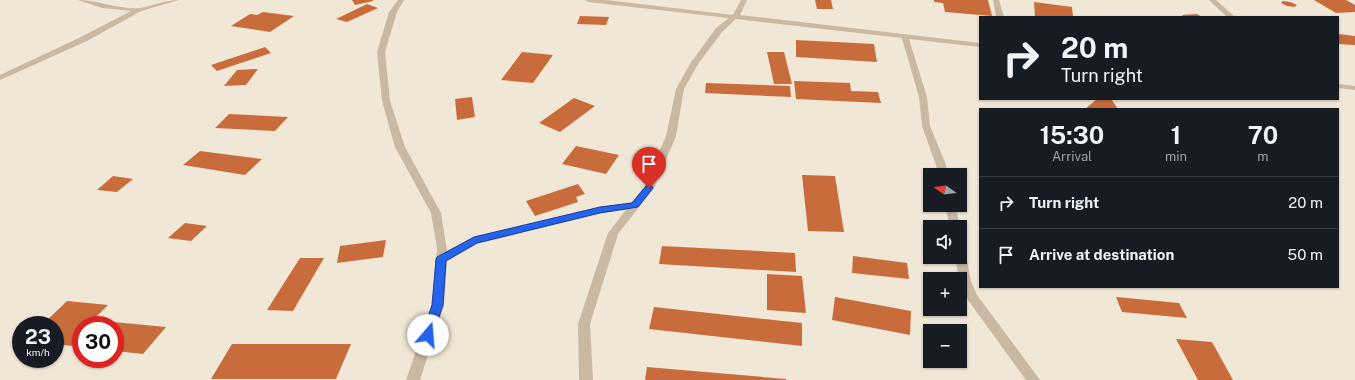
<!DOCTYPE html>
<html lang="en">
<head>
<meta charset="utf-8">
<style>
	body { margin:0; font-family:"Public Sans",sans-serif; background:#20242c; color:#f1f3f6; height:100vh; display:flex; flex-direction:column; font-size:15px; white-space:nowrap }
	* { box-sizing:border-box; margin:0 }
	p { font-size:13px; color:#9ea1a6 }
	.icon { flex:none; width:22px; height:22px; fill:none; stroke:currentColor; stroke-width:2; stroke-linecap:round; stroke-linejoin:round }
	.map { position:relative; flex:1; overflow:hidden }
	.details { position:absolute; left:979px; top:108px; width:360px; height:180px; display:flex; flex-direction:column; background:#171b24; border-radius:0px; box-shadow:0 1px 3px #0004 }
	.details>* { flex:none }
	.hud { position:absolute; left:979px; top:16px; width:360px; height:84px; border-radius:0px; box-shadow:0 1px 3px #0004; background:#171b24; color:#f1f3f6; overflow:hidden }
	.needle { width:26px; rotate:284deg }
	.controls { position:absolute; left:923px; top:168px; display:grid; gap:8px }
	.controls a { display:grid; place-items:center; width:44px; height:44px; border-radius:0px; background:#171b24; box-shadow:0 1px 3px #0004; font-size:20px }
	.speed { position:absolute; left:12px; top:316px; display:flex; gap:8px; font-size:20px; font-weight:700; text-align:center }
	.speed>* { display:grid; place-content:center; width:52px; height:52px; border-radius:50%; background:#171b24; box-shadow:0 1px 3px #0004; line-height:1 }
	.speed small { font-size:10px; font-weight:400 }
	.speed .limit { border:6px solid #d22; background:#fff; color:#111 }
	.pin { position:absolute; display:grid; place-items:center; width:34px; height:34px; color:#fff; margin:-41px -17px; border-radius:50% 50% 50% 0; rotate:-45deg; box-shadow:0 0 4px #0007 }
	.pin .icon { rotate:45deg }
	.me { position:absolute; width:44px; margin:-22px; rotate:18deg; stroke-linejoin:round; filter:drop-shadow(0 0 3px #0008) }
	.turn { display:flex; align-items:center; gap:14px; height:84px; padding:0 16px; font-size:18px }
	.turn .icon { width:52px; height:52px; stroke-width:2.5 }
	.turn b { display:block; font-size:28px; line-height:34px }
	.eta { display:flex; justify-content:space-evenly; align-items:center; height:68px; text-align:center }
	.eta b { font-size:24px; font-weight:700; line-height:28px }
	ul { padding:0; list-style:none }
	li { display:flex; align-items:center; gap:12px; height:52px; padding:0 16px; border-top:1px solid #363941 }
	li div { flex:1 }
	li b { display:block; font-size:15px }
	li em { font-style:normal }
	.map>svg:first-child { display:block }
	.building { fill:#c96c3c }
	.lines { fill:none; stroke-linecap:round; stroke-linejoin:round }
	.minor { fill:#c9b8a2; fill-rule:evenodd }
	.route { fill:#2563eb; stroke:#184099 }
</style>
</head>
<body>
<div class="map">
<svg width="1355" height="380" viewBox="0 0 1355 380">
	<rect width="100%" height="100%" fill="#f1e7d6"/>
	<path class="building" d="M 352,0 L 373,0 L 373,1 L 355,5 Z
		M 815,0 L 831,0 L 833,9 L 817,9 Z
		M 934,0 L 988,0 L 992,16 L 945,12 L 943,3 L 934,2 Z
		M 1314,0 L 1346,0 L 1355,5 L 1355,12 L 1336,13 Z
		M 1283,1 L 1290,2 L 1297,5 L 1294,7 L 1287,6 L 1281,3 Z
		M 1034,2 L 1072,7 L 1073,17 L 1035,17 Z
		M 367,4 L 378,8 L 347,22 L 336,19 Z
		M 263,12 L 294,16 L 270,32 L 231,26 L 250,14 L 257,15 Z
		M 1197,14 L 1202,17 L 1184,17 L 1182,15 Z
		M 580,16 L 609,17 L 606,25 L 577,24 Z
		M 1338,34 L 1355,36 L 1355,45 L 1338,44 Z
		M 796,40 L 874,44 L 877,62 L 796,57 Z
		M 265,47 L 271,53 L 217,71 L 211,65 Z
		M 522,52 L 553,55 L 533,83 L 501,80 Z
		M 767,52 L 784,52 L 792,84 L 774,84 Z
		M 258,69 L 246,85 L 224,86 L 237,70 Z
		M 794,81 L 850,83 L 851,91 L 878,92 L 881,103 L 796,99 Z
		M 706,83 L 790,86 L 791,97 L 705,93 Z
		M 472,97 L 475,117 L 457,120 L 455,99 Z
		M 574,98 L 595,106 L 560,132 L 539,123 Z
		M 1097,99 L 1111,99 L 1118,109 L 1085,109 Z
		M 229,114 L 288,117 L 275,131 L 215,128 Z
		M 576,146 L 619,155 L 606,174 L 562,164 Z
		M 200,151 L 262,159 L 245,175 L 183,165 Z
		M 802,175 L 835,176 L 844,232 L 808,231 Z
		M 113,176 L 133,179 L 117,192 L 97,190 Z
		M 578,184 L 585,194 L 576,197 L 578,202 L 535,216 L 526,201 Z
		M 185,223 L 207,226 L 191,241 L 168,238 Z
		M 386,240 L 383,257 L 337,263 L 340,246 Z
		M 662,246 L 795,253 L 796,272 L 659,264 Z
		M 853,256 L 907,263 L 909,279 L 852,273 Z
		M 300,258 L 324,258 L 293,311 L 267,310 Z
		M 767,274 L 802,276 L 806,313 L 767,310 Z
		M 835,297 L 911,311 L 910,335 L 832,320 Z
		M 1116,297 L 1179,303 L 1187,318 L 1122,312 Z
		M 67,301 L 108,305 L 93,320 L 166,327 L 143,354 L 115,351 L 115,325 L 81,325 L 81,347 L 55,344 L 55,325 L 42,325 Z
		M 654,307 L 802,323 L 802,346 L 649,329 Z
		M 1176,339 L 1212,342 L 1233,380 L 1198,380 Z
		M 232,344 L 351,344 L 336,379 L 211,379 Z
		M 647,367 L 786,379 L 786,380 L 645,380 Z"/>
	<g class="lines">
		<path class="minor" d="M 78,0 C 97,0 121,10 140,8 C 153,6 165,0 179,0 L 141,11 L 87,41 L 0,80 L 0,75 L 81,37 L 131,11 L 102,8 Z
			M 398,0 L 404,0 L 397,12 L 385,52 L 390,101 L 405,147 L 441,213 L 447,251 L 474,237 L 600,207 L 632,202 L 644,187 L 666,136 L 676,89 L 690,64 L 716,28 L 729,18 L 588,2 L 585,0 L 606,0 L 733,15 L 741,0 L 747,0 L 740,15 L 980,43 L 980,47 L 909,39 L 927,97 L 930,126 L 946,165 L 948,175 L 938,175 L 936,165 L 922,126 L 919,97 L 902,38 L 736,19 L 722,32 L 698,64 L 684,89 L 676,136 L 654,188 L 618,234 L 590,324 L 593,380 L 579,380 L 578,324 L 608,233 L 626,210 L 600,213 L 477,244 L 447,261 L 444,305 L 420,380 L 406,380 L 432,305 L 437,248 L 431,213 L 395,147 L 382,101 L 377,52 L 389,12 Z
			M 993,0 L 999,0 L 1004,17 L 996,17 Z
			M 1209,0 L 1216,0 L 1235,17 L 1227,17 Z
			M 1338,84 L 1355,86 L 1355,90 L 1338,88 Z
			M 945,205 L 955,205 L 960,227 L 950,227 Z
			M 960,251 L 964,252 L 966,255 L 971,281 L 977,295 L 1040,380 L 1026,380 L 968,300 L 960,283 L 955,257 L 960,257 Z"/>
	</g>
	<path class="route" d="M 646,186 L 652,186 L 653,188 L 638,207 L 600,213 L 477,243 L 446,261 L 443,305 L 432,338 L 428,339 L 424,338 L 422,335 L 432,305 L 436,259 L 437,257 L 474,237 L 600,207 L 632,203 Z"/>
</svg>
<div class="controls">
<a><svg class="needle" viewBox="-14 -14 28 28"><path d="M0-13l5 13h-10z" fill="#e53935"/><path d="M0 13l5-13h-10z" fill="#9ea1a6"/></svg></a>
<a><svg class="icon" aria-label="sound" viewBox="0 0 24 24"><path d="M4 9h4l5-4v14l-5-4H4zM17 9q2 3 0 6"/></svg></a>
<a>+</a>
<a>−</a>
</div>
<div class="speed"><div>23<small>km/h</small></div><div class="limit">30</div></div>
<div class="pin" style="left:649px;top:188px;background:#d93025"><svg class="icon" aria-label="arrive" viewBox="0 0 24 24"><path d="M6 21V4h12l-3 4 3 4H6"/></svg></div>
<svg class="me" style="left:428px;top:335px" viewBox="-20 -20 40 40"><circle r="19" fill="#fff"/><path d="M0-13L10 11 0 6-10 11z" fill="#2563eb"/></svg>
<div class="hud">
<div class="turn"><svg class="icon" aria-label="right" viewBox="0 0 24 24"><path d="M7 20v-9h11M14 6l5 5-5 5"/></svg><div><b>20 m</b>Turn right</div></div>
</div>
<section class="details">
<div class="eta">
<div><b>15:30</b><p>Arrival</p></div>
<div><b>1</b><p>min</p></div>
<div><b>70</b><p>m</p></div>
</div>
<ul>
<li><svg class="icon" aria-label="right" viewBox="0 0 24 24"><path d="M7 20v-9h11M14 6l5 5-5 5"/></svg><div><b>Turn right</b></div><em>20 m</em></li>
<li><svg class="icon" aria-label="arrive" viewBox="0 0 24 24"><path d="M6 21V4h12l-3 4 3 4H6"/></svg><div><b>Arrive at destination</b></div><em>50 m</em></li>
</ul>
</section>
</div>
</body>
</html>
